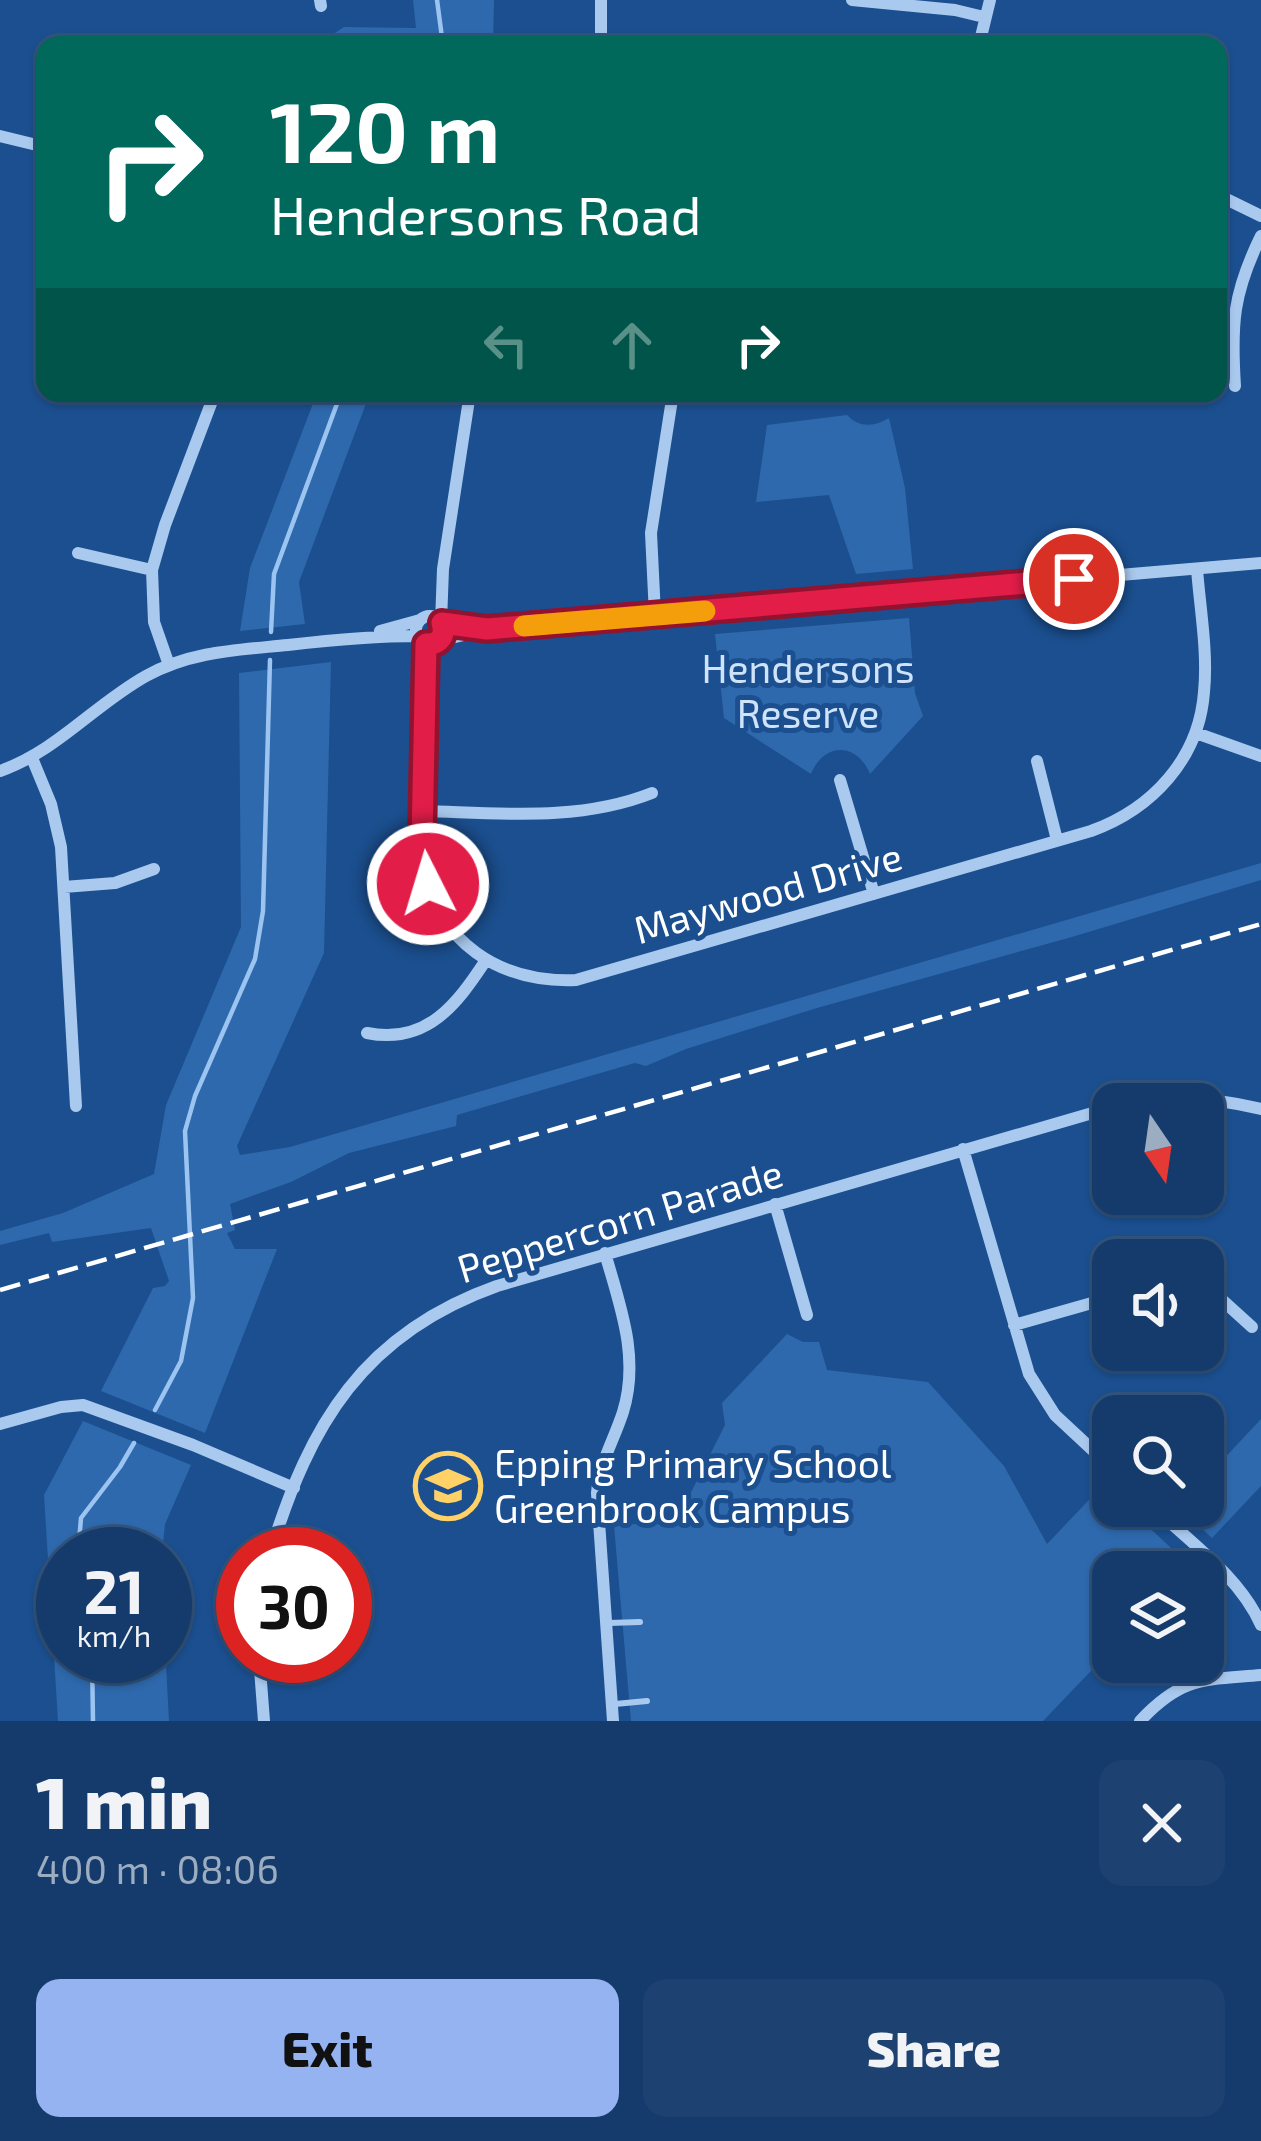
<!DOCTYPE html>
<html lang="en">
<head>
<meta charset="utf-8">
<style>
	body { margin:0; font-family:"Exo 2",sans-serif; background:#1d4271; color:#f1f3f6; height:100vh; display:flex; flex-direction:column; font-size:45px; white-space:nowrap }
	* { box-sizing:border-box; margin:0 }
	p { font-size:39px; color:#9dadc1 }
	.icon { flex:none; width:66px; height:66px; fill:none; stroke:currentColor; stroke-width:2; stroke-linecap:round; stroke-linejoin:round }
	.map { position:relative; height:1721px; overflow:hidden }
	.sheet { display:flex; flex-direction:column; background:#143b6b; flex:1 }
	.sheet>* { flex:none }
	.guide { position:absolute; left:36px; top:36px; width:1191px; height:366px; border-radius:24px; box-shadow:0 3px 9px #0004,0 0 0 3px #33557e; background:#00695c; color:#fff; overflow:hidden }
	.needle { width:78px; rotate:167deg }
	.buttons { position:absolute; left:1092px; top:1083px; display:grid; gap:24px }
	.buttons a { display:grid; place-items:center; width:132px; height:132px; border-radius:24px; background:#143b6b; box-shadow:0 3px 9px #0004,0 0 0 3px #33557e; font-size:60px }
	.speed { position:absolute; left:36px; top:1527px; display:flex; gap:24px; font-size:60px; font-weight:700; text-align:center }
	.speed>* { display:grid; place-content:center; width:156px; height:156px; border-radius:50%; background:#143b6b; box-shadow:0 3px 9px #0004,0 0 0 3px #33557e; line-height:1 }
	.speed small { font-size:30px; font-weight:400 }
	.speed .limit { border:18px solid #d22; background:#fff; color:#111 }
	.pin { position:absolute; display:grid; place-items:center; width:102px; height:102px; color:#fff; margin:-51px; border:6px solid #fff; border-radius:50%; box-shadow:0 3px 12px #0007 }
	.me { position:absolute; width:132px; margin:-66px; rotate:355deg; stroke-linejoin:round; filter:drop-shadow(0 0 9px #0008) }
	.turn { display:flex; align-items:center; gap:42px; height:252px; padding:0 36px; font-size:54px }
	.turn .icon { width:156px; height:156px; stroke-width:2.5 }
	.turn b { display:block; font-size:84px; line-height:102px }
	.lanes { display:flex; align-items:center; height:114px; padding:0 36px; background:#0003; justify-content:center; gap:60px; direction:ltr }
	.lanes .off { opacity:.35 }
	.round { display:grid; place-items:center; flex:none; width:126px; height:126px; border-radius:24px; background:#1d4271 }
	.overview { display:flex; align-items:center; justify-content:space-between; height:204px; padding:0 36px }
	h1 { font-size:72px; font-weight:800; line-height:90px }
	.button { display:flex; gap:24px; margin-top:auto; padding:24px 36px }
	.button a { flex:1; height:138px; border-radius:24px; background:#95b2f1; color:#111; font-size:48px; font-weight:800; line-height:138px; text-align:center }
	.button a+a { background:#1d4271; color:#f1f3f6 }
	.map>svg:first-child { display:block }
	.green { fill:#2e69ad }
	.lines { fill:none; stroke-linecap:round; stroke-linejoin:round }
	.stream { stroke:#9cc4f0; stroke-width:4.5 }
	.service { stroke:#a9c9ee; stroke-width:6 }
	.minor { stroke:#a9c9ee; stroke-width:12 }
	.rail { stroke:#fff; stroke-width:4.5; stroke-dasharray:21 9; stroke-linecap:butt }
	.route-casing { stroke:#92132f; stroke-width:30 }
	.route { stroke:#e11d48; stroke-width:21 }
	.slow { stroke:#f59e0b; stroke-width:21 }
	.labels { text-anchor:middle; stroke-width:10; stroke-linejoin:round; paint-order:stroke }
	.park-label { font-size:39px; fill:#cfe3fa; stroke:#1b4f8f }
	.street-label { font-size:39px; fill:#fff; stroke:#1b4f8f }
	.poi-label { font-size:39px; fill:#fff; stroke:#1b4f8f; text-anchor:start }
</style>
</head>
<body>
<div class="map">
<svg width="1261" height="1721" viewBox="0 0 1261 1721">
	<rect width="100%" height="100%" fill="#1b4f8f"/>
	<path class="green" d="M 413,0 L 494,0 L 493,45 L 304,45 L 310,35 L 327,38 L 344,27 L 416,28 Z
		M 317,393 L 370,393 L 299,582 L 305,624 L 240,631 L 250,568 Z
		M 847,415 C 859,428 875,427 889,418 L 905,488 L 913,569 L 856,574 L 829,495 L 756,502 L 767,425 Z
		M 909,618 L 915,693 L 923,716 L 870,774 C 857,742 824,742 811,774 L 724,718 L 715,634 Z
		M 331,662 L 324,953 L 237,1146 L 240,1155 L 290,1147 L 1261,863 L 1261,880 L 1072,937 L 817,1008 L 686,1049 L 646,1066 L 635,1063 L 457,1115 L 456,1126 L 349,1153 L 291,1182 L 230,1204 L 235,1230 L 227,1233 L 235,1249 L 277,1249 L 205,1433 L 101,1391 L 153,1288 L 165,1286 L 169,1281 L 151,1228 L 52,1242 L 49,1233 L 0,1245 L 0,1231 L 63,1213 L 154,1174 L 166,1105 L 241,927 L 239,673 Z
		M 787,1334 L 803,1342 L 819,1342 L 827,1370 L 928,1382 L 1004,1466 L 1047,1544 L 1104,1484 L 1113,1493 L 1113,1506 L 1126,1506 L 1197,1572 L 1113,1572 L 1113,1648 L 1043,1721 L 631,1721 L 614,1526 L 677,1520 L 725,1425 L 722,1403 Z
		M 1261,1419 L 1261,1486 L 1212,1538 L 1179,1507 L 1203,1506 L 1203,1481 Z
		M 83,1421 L 191,1465 L 165,1524 L 162,1554 L 63,1554 L 63,1656 L 165,1656 L 165,1645 L 169,1721 L 58,1721 L 44,1495 Z"/>
	<g class="lines">
		<path class="stream" d="M 437,0 L 443,45
			M 271,632 L 274,574 L 341,393
			M 155,1410 L 181,1361 L 193,1298 L 185,1131 L 195,1096 L 255,959 L 263,911 L 270,660
			M 78,1554 L 81,1518 L 120,1467 L 134,1443
			M 92,1656 L 93,1721"/>
		<path class="service" d="M 609,1623 L 640,1622
			M 615,1704 L 647,1701"/>
		<path class="minor" d="M 320,0 L 321,6
			M 601,0 L 601,45
			M 852,0 L 955,10 L 984,17
			M 979,45 L 990,0
			M 0,136 L 45,147
			M 1218,195 L 1261,216
			M 1235,386 C 1231,324 1233,293 1261,236
			M 78,553 L 152,570
			M 655,615 L 651,533 L 673,393
			M416 630a14 14 0 1 1 28 0a14 14 0 1 1-28 0Z
			M 441,622 L 443,569 L 470,393
			M 442,623 L 487,629 L 1261,563
			M 380,631 L 420,620
			M 439,641 L 480,631
			M 426,644 C 425,687 424,730 423,773 C 423,803 418,835 424,865 C 437,943 500,983 576,980 L 1091,831 C 1152,809 1199,759 1204,692 C 1208,652 1200,609 1197,569
			M 169,665 L 154,622 L 152,570 L 165,525 L 215,393
			M 1196,733 L 1261,756
			M 32,758 L 51,804 L 61,847 L 76,1106
			M 1037,761 L 1057,840
			M 0,771 C 57,751 94,705 146,676 C 191,651 238,650 288,645 C 332,640 373,636 417,636
			M 840,780 L 874,894
			M 423,811 C 499,813 579,822 652,793
			M 64,887 L 115,883 L 154,869
			M 367,1033 C 427,1045 457,1004 486,960
			M 1127,1104 C 1172,1095 1217,1098 1261,1109
			M 963,1149 L 1029,1374 L 1055,1415 L 1113,1469
			M 775,1204 L 807,1315
			M 605,1253 C 620,1306 640,1357 623,1412 C 614,1440 599,1464 597,1493 L 613,1721
			M 1203,1289 L 1220,1298 L 1252,1327
			M 1014,1325 L 1113,1297
			M 0,1424 L 61,1407 L 83,1405 L 193,1445 L 294,1488
			M 1152,1506 C 1190,1542 1240,1577 1261,1625
			M 270,1554 C 309,1424 364,1333 497,1286 L 1113,1107
			M 259,1656 L 264,1721
			M 1140,1721 C 1182,1676 1204,1680 1261,1675"/>
		<path class="rail" d="M 0,1290 L 1261,924"/>
	</g>
	<g class="lines">
		<g class="route-casing">
			<path id="route" d="M 428,884 L 422,840 L 426,644 C 440,645 446,635 442,623 L 487,629 L 1074,579"/>
		</g>
		<use href="#route" class="route"/>
		<path class="slow" d="M 524,626 L 705,611"/>
	</g>
	<defs>
		<g id="school-ring" transform="scale(3.45)"><circle r="9.5" fill="#1b4f8f" stroke="#ffd166" stroke-width="1.5"/><path d="M0-5L7-2L0 1L-7-2ZM-4 1L0 2.5L4 1V4Q0 6-4 4Z" fill="#ffd166"/></g>
	</defs>
	<g fill-rule="evenodd">
		<use href="#school-ring" x="448" y="1486"/>
	</g>
	<g class="labels">
		<g class="park-label">
			<text x="808" y="683">Hendersons<tspan x="808" dy="45">Reserve</tspan></text>
		</g>
		<g class="street-label">
			<text transform="translate(768 893) rotate(-16)" y="14">Maywood Drive</text>
			<text transform="translate(620 1221) rotate(-17)" y="14">Peppercorn Parade</text>
		</g>
		<g class="poi-label">
			<text x="494" y="1478">Epping Primary School<tspan x="494" dy="45">Greenbrook Campus</tspan></text>
		</g>
	</g>
</svg>
<div class="buttons">
<a><svg class="needle" viewBox="-14 -14 28 28"><path d="M0-13l5 13h-10z" fill="#e53935"/><path d="M0 13l5-13h-10z" fill="#9dadc1"/></svg></a>
<a><svg class="icon" aria-label="sound" viewBox="0 0 24 24"><path d="M4 9h4l5-4v14l-5-4H4zM17 9q2 3 0 6"/></svg></a>
<a><svg class="icon" aria-label="search" viewBox="0 0 24 24"><circle cx="10" cy="10" r="6"/><path d="M15 15l6 6"/></svg></a>
<a><svg class="icon" aria-label="layers" viewBox="0 0 24 24"><path d="M12 4l9 5-9 5-9-5zM3 14l9 5 9-5"/></svg></a>
</div>
<div class="speed"><div>21<small>km/h</small></div><div class="limit">30</div></div>
<div class="pin" style="left:1074px;top:579px;background:#d93025"><svg class="icon" aria-label="arrive" viewBox="0 0 24 24"><path d="M6 21V4h12l-3 4 3 4H6"/></svg></div>
<svg class="me" style="left:428px;top:884px" viewBox="-20 -20 40 40"><circle r="17" fill="#e11d48" stroke="#fff" stroke-width="3"/><path d="M0-11L8 9 0 5-8 9z" fill="#fff"/></svg>
<div class="guide">
<div class="turn"><svg class="icon" aria-label="right" viewBox="0 0 24 24"><path d="M7 20v-9h11M14 6l5 5-5 5"/></svg><div><b>120 m</b>Hendersons Road</div></div>
<div class="lanes"><svg class="icon off" aria-label="left" viewBox="0 0 24 24"><path d="M17 20v-9H6M10 6l-5 5 5 5"/></svg><svg class="icon off" aria-label="ahead" viewBox="0 0 24 24"><path d="M12 20V5M6 11l6-6 6 6"/></svg><svg class="icon" aria-label="right" viewBox="0 0 24 24"><path d="M7 20v-9h11M14 6l5 5-5 5"/></svg></div>
</div>
</div>
<section class="sheet">
<div class="overview"><div><h1>1 min</h1><p>400 m · 08:06</p></div><a class="round"><svg class="icon" aria-label="close" viewBox="0 0 24 24"><path d="M6 6l12 12M18 6L6 18"/></svg></a></div>
<div class="button"><a>Exit</a><a>Share</a></div>
</section>
</body>
</html>
